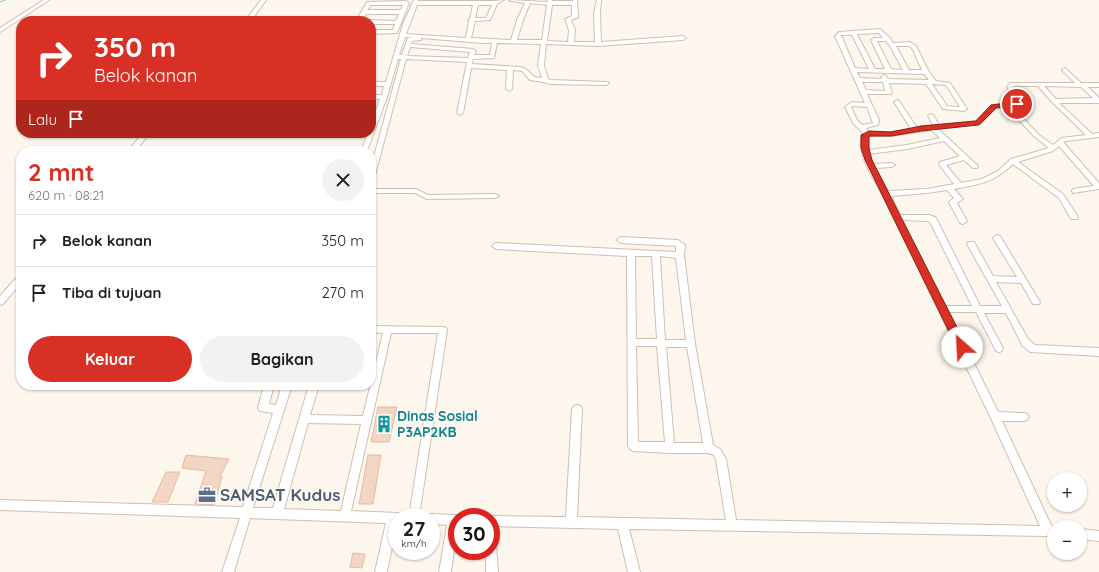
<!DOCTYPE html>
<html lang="id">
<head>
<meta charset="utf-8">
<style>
	body { margin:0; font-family:Quicksand,sans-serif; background:#f2f2f2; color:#202124; height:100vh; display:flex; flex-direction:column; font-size:15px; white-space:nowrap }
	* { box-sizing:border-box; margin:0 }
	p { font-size:13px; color:#757577 }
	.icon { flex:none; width:22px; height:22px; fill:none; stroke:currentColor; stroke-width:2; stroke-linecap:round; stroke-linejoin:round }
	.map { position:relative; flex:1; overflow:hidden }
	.drawer { position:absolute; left:16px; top:146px; width:360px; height:244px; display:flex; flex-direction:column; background:#fff; border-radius:16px; box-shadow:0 1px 3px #0004 }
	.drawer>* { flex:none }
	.banner { position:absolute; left:16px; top:16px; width:360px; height:122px; border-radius:16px; box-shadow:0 1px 3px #0004; background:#d93025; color:#fff; overflow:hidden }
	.controls { position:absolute; left:1047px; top:472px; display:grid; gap:8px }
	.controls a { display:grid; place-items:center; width:40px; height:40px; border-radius:50%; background:#fff; box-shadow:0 1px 3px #0004; font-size:20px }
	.speed { position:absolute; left:388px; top:508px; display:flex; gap:8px; font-size:20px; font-weight:700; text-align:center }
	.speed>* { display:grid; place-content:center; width:52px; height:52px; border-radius:50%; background:#fff; box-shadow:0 1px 3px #0004; line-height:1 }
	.speed small { font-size:10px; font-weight:400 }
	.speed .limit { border:6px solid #d22; background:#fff; color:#111 }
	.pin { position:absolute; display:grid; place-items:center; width:34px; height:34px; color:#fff; margin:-17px; border:2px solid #fff; border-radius:50%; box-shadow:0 1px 4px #0007 }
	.me { position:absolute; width:44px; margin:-22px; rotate:334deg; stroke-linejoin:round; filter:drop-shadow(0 0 3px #0008) }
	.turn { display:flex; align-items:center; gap:14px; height:84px; padding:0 12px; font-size:18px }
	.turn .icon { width:52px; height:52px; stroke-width:2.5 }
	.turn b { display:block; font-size:28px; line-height:34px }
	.then { display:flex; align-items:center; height:38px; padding:0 12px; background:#0003; gap:8px; font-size:15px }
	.round { display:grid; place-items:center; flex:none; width:42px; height:42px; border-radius:21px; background:#f2f2f2 }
	.overview { display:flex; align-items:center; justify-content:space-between; height:68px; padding:0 12px }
	h1 { font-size:24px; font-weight:800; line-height:30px; color:#d93025 }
	.primary-button { display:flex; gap:8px; margin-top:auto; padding:8px 12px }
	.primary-button a { flex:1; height:46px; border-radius:24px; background:#d93025; color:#fff; font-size:16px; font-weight:800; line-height:46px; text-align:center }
	.primary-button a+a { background:#f2f2f2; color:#202124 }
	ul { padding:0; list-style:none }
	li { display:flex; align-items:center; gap:12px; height:52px; padding:0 12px; border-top:1px solid #e0e0e0 }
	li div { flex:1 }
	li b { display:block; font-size:15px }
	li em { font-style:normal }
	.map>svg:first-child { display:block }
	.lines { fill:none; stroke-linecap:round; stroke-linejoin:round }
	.stream { stroke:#a5d3da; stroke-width:1.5 }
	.building { fill:#f3d5c3; stroke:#e6bba3 }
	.minor-casing { stroke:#d1beb0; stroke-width:2 }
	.minor { fill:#fff; fill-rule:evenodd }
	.route { fill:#d93025; stroke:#8d1f18 }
	.labels { text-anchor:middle; stroke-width:3; stroke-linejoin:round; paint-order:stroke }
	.culture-label { font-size:14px; font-weight:bold; fill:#0d838f; stroke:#fffaf3; text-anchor:start }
	.near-service-label { font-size:17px; font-weight:bold; fill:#4e5e75; stroke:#fffaf3; text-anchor:start }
</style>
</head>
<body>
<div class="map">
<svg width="1099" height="572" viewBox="0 0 1099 572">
	<rect width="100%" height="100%" fill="#fdf6ec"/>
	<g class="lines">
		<path class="stream" d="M 0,2 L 5,0"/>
	</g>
	<path class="building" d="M 378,407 L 397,407 L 389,442 L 371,442 Z
		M 186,455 L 229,459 L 220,477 L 222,477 L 214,505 L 195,504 L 206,471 L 182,468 Z
		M 368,455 L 381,455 L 373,504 L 359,504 Z
		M 166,472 L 180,472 L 168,502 L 152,502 Z
		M 353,553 L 365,554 L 362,568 L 350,567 Z"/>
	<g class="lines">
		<g class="minor-casing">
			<path id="minor" d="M 44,0 L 49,0 L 0,32 L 0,28 Z
				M 261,0 L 266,0 L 251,21 L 245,21 Z
				M 414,0 L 418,0 L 418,1 L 494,1 L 504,0 L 497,4 L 490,20 L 475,21 L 471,38 L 511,40 L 517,20 L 525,3 L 511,1 L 509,0 L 547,2 L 548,0 L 552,0 L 552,1 L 573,1 L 573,0 L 577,0 L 578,17 L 571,20 L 575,30 L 574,42 L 595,42 L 594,13 L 597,0 L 601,0 L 600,13 L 601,42 L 683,36 L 686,38 L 683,40 L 598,46 L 546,44 L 544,66 L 548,79 L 550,80 L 608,82 L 609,83 L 606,85 L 549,84 L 544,82 L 530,80 L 522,71 L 513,70 L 512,89 L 509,91 L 506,89 L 507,70 L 471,68 L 463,113 L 460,115 L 457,113 L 467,62 L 406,59 L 374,179 L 371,181 L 371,167 L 401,59 L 398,59 L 387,97 L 367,151 L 361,151 L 368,133 L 371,133 L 371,124 L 380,99 L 371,99 L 371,95 L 382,95 L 384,86 L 371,86 L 371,82 L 386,82 L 403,24 ZM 530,3 L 547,5 L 542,40 L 517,40 L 523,20 ZM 417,5 L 473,5 L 470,19 L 468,20 L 469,21 L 466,38 L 406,34 ZM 478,5 L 492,5 L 486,18 L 475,18 ZM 552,5 L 572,5 L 572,16 L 565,19 L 569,30 L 568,42 L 547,41 ZM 405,37 L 413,37 L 408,38 L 402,55 L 399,55 ZM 421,38 L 483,43 L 492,43 L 490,55 L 474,55 L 476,51 L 473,49 L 411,44 L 412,41 L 421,40 ZM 497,43 L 541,44 L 538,66 L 542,78 L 534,77 L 526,69 L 520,67 L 472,64 L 473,59 L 494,58 ZM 410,47 L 470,52 L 468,58 L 407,56 Z
				M 406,1 L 409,3 L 397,33 L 371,34 L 371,30 L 393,30 L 395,24 L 371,24 L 371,21 L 369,21 L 371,20 L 396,21 L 399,14 L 366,14 L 362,21 L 356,21 L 367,2 ZM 371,5 L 403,5 L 401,10 L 367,10 Z
				M 880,29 L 890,38 L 893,43 L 910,42 L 916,46 L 929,72 L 936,81 L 950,83 L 967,109 L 964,111 L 943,109 L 926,84 L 889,83 L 892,93 L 891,94 L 867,94 L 879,120 L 878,125 L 866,128 L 868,132 L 891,132 L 911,129 L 894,102 L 897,100 L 899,101 L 917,128 L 933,125 L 928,116 L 931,114 L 933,115 L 939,125 L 976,121 L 992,105 L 1011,103 L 1015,101 L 1007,87 L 1010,83 L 1075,83 L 1062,70 L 1065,68 L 1081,83 L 1099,83 L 1099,87 L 1088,87 L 1099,98 L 1099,103 L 1059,103 L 1092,134 L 1099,133 L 1099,137 L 1066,141 L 1063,142 L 1099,183 L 1099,189 L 1073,193 L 1072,191 L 1073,189 L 1094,186 L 1059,146 L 1053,151 L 1018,162 L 1063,194 L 1078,217 L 1077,219 L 1071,219 L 1059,198 L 1013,164 C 993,183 980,184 954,189 L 963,199 L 957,203 L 967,221 L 963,224 L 960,223 L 949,202 L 954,198 L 947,190 L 927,193 L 891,196 L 900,215 L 930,215 L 936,218 L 980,306 L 1002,306 L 967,244 L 968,242 L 974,242 L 993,276 L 1017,277 L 993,238 L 997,235 L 1000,236 L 1040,302 L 1039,304 L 1033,304 L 1021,283 L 996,282 L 1028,339 L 1035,345 L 1099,348 L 1099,356 L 1030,352 L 1022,345 L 1006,313 L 984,313 L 1003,348 L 1002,351 L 999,352 L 996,351 L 976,312 L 949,312 L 998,412 L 1024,413 L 1027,414 L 1029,417 L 1027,420 L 1024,421 L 1002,421 L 1052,527 L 1053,531 L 1052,535 L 1048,536 L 629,529 L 640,572 L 628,572 L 618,529 L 491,526 L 491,517 L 488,517 L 491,516 L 566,517 L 572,409 L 574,406 L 577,405 L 580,406 L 582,409 L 577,517 L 726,520 L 716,460 L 714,455 L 708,453 L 670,453 L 633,451 L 630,449 L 628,446 L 627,256 L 496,249 L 492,246 L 496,243 L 676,252 L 676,246 L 621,243 L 617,240 L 621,237 L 678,240 L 685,245 L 684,255 L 695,344 L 713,445 L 720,449 L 726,459 L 736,520 L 1040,526 L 989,414 L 882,194 C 873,177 855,154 863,133 L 853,123 L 845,107 L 852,102 L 865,103 L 835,36 L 839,32 ZM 879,33 L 883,38 L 874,38 L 871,40 L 885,69 L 875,69 L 857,34 ZM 841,35 L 852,35 L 869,69 L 855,68 ZM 877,41 L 886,41 L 890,46 L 903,70 L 891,69 ZM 896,46 L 909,46 L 912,48 L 922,70 L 909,70 ZM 857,72 L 924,74 L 929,80 L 888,79 L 886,76 L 884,75 L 881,77 L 882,79 L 860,78 ZM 862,82 L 883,82 L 885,91 L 866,90 ZM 932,84 L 946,85 L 960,107 L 947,106 ZM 1014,86 L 1038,86 L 1052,102 L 1086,135 L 1062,138 L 1053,145 L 1039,135 L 1019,114 L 1015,114 L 1015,116 L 1035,137 L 1049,148 L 1011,159 L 998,171 L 982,179 L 961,183 L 946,165 L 964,160 L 973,168 L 977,168 L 978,166 L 938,129 L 980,124 L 996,108 C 1005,107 1014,108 1021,102 L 1013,87 ZM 1044,86 L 1081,87 L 1093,98 L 1056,99 ZM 853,106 L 867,107 L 873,123 L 862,125 L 857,120 L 851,107 ZM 931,130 L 940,138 L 907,145 L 868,150 L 867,140 L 869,136 L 891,136 ZM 944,141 L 960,156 L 940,162 L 939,164 L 954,184 L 927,189 L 888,191 L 875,168 L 892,167 L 895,165 L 892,163 L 873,164 L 869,154 L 907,149 ZM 902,220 L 928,221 L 930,222 L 972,306 L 945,306 ZM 635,256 L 652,256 L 657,339 L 636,339 ZM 660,256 L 676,258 L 686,340 L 665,340 ZM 636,346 L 657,346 L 665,442 L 638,442 ZM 666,347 L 687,347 L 703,443 L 674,443 Z
				M 143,133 L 150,133 L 135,151 L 128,151 Z
				M 371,189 L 416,189 L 428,195 L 495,194 L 499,196 L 495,198 L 427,199 L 415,193 L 371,193 Z
				M 21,275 L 21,283 L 3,304 L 0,305 L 0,296 L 18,276 Z
				M 371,326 L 443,327 L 446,328 L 447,330 L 419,517 L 409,517 L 438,333 L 391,333 L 351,511 L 397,513 L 401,514 L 402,517 L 397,517 L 397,523 L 387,572 L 375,572 L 386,523 L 250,518 L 234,572 L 222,572 L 240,518 L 0,510 L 0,500 L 243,507 L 273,413 L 260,411 L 258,408 L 264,385 L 274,385 L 269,404 L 276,405 L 282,385 L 292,385 L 253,508 L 273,508 L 309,385 L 319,385 L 310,415 L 363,416 L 383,333 L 371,332 ZM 308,423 L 361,424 L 341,511 L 284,509 Z
				M 431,514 L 457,515 L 461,517 L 457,517 L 457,528 L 451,572 L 439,572 L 447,525 L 431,524 L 431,517 L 427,517 Z
				M 1080,529 L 1099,531 L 1099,541 L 1080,539 Z
				M 491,541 L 495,542 L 496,546 L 498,572 L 486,572 L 486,551 L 491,551 Z"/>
		</g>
		<use href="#minor" class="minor"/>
	</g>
	<path class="route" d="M 1017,102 L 1020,104 L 1019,105 L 996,108 L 980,124 L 978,125 L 921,131 L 891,136 L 869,136 L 869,148 L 872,160 L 967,347 L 965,350 L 962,352 L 958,350 L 865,160 L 861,148 L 861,135 L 869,131 L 891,132 L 921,126 L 976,121 L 991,105 Z"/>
	<defs>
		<g id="building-bare" transform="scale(1.38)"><path d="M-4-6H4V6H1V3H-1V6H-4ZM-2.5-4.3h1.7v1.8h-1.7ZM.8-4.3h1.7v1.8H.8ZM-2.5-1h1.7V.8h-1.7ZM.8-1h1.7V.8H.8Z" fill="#0f9aa8" stroke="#fffaf3" stroke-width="2.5" paint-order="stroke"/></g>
		<g id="office-bare" transform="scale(1.38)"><path d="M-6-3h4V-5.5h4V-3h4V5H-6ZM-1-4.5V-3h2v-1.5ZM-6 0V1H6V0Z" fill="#5c6f8a" stroke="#fffaf3" stroke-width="2.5" paint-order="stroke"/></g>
	</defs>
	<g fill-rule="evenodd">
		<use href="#building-bare" x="384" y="424"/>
		<use href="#office-bare" x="207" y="495"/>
	</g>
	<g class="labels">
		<g class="culture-label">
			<text x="397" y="421">Dinas Sosial<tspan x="397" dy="16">P3AP2KB</tspan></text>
		</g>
		<g class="near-service-label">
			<text x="220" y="501">SAMSAT Kudus</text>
		</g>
	</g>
</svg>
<div class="controls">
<a>+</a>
<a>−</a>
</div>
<div class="speed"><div>27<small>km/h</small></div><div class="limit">30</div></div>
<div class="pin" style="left:1017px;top:104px;background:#d93025"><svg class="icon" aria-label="arrive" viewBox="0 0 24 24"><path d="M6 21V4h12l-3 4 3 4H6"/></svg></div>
<svg class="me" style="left:962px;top:347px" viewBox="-20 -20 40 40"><circle r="19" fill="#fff"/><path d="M0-13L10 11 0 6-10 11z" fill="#d93025"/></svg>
<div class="banner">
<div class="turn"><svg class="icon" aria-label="right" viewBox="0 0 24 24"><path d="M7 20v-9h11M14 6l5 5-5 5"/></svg><div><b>350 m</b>Belok kanan</div></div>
<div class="then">Lalu<svg class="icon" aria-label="arrive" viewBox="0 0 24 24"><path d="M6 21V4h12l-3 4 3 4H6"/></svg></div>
</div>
<section class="drawer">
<div class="overview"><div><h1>2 mnt</h1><p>620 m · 08:21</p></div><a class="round"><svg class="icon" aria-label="close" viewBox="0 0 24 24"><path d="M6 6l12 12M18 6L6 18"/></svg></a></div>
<ul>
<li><svg class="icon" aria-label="right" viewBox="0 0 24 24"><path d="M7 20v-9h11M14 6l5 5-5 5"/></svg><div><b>Belok kanan</b></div><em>350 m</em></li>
<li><svg class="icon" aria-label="arrive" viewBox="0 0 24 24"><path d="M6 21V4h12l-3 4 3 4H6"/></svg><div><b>Tiba di tujuan</b></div><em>270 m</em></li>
</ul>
<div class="primary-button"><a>Keluar</a><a>Bagikan</a></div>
</section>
</div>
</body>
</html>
